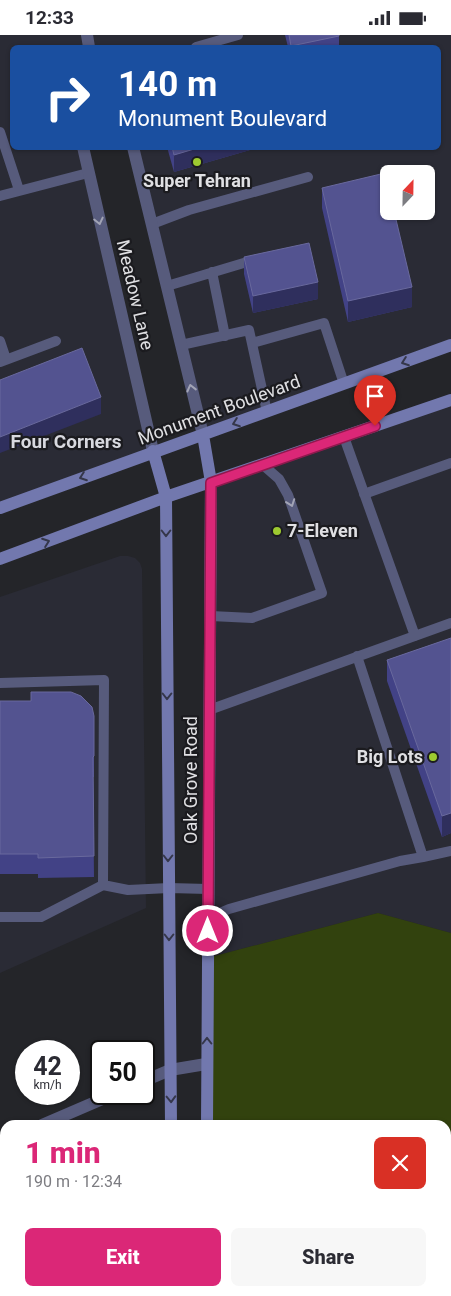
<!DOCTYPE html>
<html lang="en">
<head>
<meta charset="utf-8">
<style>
	body { margin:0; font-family:Roboto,sans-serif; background:#f7f7f7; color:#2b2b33; height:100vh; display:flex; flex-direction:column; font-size:19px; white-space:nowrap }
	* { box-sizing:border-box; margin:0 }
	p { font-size:16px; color:#7c7c81 }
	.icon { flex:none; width:28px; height:28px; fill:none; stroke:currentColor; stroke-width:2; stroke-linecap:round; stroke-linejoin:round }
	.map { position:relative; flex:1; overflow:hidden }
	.sheet { position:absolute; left:0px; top:1085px; width:451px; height:176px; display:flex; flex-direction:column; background:#fff; border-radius:15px 15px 0 0; box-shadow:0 1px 4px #0004 }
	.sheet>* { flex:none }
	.hud { position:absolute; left:10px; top:10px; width:431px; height:105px; border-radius:8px; box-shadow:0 1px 4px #0004; background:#1a4fa0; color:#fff; overflow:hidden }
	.needle { width:32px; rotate:22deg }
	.tools { position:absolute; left:380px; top:130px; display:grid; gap:10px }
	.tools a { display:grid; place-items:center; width:55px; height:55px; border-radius:8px; background:#fff; box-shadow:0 1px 4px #0004; font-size:25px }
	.speed { position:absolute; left:15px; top:1005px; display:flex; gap:10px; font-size:25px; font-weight:700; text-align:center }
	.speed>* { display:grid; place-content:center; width:65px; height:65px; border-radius:50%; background:#fff; box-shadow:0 1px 4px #0004; line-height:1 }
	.speed small { font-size:12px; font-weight:400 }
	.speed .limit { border:2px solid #111; border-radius:8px; background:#fff; color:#111 }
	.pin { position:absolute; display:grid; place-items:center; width:42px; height:42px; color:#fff; margin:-51px -21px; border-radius:50% 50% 50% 0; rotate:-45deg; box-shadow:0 0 5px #0007 }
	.pin .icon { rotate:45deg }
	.me { position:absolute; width:55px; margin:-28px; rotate:0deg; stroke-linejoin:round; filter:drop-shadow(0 0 4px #0008) }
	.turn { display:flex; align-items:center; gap:18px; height:105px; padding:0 25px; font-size:22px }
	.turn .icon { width:65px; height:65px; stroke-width:2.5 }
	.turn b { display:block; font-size:35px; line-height:42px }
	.round { display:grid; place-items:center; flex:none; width:52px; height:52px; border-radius:8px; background:#f7f7f7 }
	.head { display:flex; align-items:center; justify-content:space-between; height:85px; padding:0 25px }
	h1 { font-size:30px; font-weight:800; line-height:38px; color:#db2777 }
	.primary-button { display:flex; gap:10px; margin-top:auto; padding:10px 25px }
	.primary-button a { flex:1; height:58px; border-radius:8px; background:#db2777; color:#fff; font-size:20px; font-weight:800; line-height:58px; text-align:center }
	.primary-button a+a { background:#f7f7f7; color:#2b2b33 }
	.status { display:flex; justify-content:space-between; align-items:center; height:35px; padding:0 25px; background:#fff; direction:ltr }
	.status svg { height:14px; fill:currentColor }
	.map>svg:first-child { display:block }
	.built { fill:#2a2b35; fill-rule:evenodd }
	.green { fill:#32420e }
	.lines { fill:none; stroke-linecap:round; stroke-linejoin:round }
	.service { stroke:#575b7c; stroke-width:10 }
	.minor { stroke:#575b7c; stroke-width:12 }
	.tertiary { stroke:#575b7c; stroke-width:12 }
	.secondary { stroke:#7278ae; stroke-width:12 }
	.wall { fill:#424286 }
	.shaded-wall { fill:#2f2f5d }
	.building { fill:#535390; stroke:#69699d }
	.oneway { stroke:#a2a4b5 }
	.oneway2 { stroke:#35374a }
	.route-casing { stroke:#8e194d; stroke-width:12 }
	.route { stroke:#db2777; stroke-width:9 }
	.poi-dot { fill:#9dca30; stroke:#1b1b1f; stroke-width:2 }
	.labels { text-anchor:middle; stroke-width:4.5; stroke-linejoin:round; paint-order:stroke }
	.poi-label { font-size:18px; font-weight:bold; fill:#e0e0e3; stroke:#1b1b1f }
	.street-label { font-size:18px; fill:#e0e0e3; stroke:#1b1b1f }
	.neighbourhood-label { font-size:19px; font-weight:bold; fill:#d8d9df; stroke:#1b1b1f }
</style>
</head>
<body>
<div class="status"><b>12:33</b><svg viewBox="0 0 49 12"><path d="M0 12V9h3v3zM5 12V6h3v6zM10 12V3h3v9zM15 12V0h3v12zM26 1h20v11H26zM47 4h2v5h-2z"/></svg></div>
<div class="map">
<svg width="451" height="1261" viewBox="0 0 451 1261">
	<rect width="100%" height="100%" fill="#242529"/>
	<path class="built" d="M 0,0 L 451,0 L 451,310 L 203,400 L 133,113 L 439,112 L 439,12 L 12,12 L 12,112 L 83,113 L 153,416 L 0,473 ZM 389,139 L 426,139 L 426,176 L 389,176 Z
		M 451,365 L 451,898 L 378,878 L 207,923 L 211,447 Z
		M 120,521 L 128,521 L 135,523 L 140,528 L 142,534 L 146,873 L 0,938 L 0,562 Z"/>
	<path class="green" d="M 378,878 L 451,898 L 451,1140 L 446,1141 L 446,1090 L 207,1090 L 207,923 Z"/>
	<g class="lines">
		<path class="service" d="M 196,12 L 238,0
			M 0,97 L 19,155
			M 0,161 L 88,138
			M 152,189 L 189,175 L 308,142
			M 212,237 L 225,301
			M 167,251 L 257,224
			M 0,306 L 6,324
			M 252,308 L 324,288 L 344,349
			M 181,310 L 249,295 L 267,377
			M 0,327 L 56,306
			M 344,402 L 415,601
			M 364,459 L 451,428
			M 211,581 L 252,583 L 322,558 L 288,460 L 279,444 L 263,430
			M 0,648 L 104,645 L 103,850
			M 209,675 L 451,588
			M 423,822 L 451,816
			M 0,882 L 41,882 L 103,850 L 128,855 L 169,853 L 208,854
			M 208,883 L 229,874 L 400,826 L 423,822 L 357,621"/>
		<path class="minor" d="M 144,1046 L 170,1035 L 206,1029
			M 42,1090 L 114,1059
			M 0,1108 L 5,1106
			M 446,1192 L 451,1190"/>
		<path class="tertiary" d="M 87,0 L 89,12
			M 83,112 L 153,416
			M 133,112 L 203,400"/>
		<path class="secondary" d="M 203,400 L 211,447 L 207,1090
			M 153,416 L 166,462 L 171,1090
			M 0,473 L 451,310
			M 0,524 L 166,462 L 451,365
			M 173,1261 L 173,1256
			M 207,1261 L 207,1256"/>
	</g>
	<path class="wall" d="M 285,0 L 339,0 L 339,12 L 288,12 Z
		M 167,112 L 260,112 L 174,137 Z
		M 322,153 L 412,272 L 348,287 L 322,173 Z
		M 244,222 L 318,264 L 253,278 L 244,239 Z
		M 451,603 L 451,798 L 442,802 L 387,646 L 387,625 Z
		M 0,666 L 31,666 L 94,681 L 94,742 L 93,742 L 94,842 L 38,843 L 38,839 L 0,839 Z"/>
	<path class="shaded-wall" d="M 201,112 L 260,112 L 174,137 L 174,120 Z
		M 318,247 L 318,264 L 253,278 L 253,261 Z
		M 412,252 L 412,272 L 348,287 L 348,266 Z
		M 101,362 L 101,379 L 0,418 L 0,402 Z
		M 451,778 L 451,798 L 442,802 L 442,781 Z"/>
	<path class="building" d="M 289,0 L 339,0 L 339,1 L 291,11 Z
		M 172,112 L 201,112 L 174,120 Z
		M 385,138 L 389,155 L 389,176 L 394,176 L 412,252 L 348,266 L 322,153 Z
		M 309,208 L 318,247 L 253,261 L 244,222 Z
		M 82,313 L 101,362 L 0,402 L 0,345 Z
		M 451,603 L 451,778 L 442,781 L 387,625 Z
		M 31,657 L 71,657 L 81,661 L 92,672 L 94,681 L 94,721 L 93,722 L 94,821 L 38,823 L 38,819 L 0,819 L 0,666 L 31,666 Z"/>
	<defs><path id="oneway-chevron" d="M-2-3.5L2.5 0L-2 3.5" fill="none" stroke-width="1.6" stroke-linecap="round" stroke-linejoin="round" transform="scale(1.25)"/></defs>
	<g class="oneway">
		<use href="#oneway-chevron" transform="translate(99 186) rotate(77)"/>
		<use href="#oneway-chevron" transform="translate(191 353) rotate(-104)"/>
		<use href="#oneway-chevron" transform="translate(291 468) rotate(70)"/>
	</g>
	<g class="oneway2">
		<use href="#oneway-chevron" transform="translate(405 327) rotate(160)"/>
		<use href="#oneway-chevron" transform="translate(236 388) rotate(160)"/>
		<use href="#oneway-chevron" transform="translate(83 442) rotate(160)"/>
		<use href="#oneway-chevron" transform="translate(166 498) rotate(90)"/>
		<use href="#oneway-chevron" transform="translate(46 507) rotate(-20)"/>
		<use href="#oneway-chevron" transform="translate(167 661) rotate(90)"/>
		<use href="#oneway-chevron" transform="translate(168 823) rotate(90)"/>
		<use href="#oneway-chevron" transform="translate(169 902) rotate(90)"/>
		<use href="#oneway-chevron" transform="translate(207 1006) rotate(-90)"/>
		<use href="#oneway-chevron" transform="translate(171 1064) rotate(88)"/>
	</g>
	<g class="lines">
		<g class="route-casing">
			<path id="route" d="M 208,896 L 211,448 L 375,391"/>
		</g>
		<use href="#route" class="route"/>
	</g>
	<g class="poi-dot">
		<circle cx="197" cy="127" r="5"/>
		<circle cx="277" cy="496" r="5"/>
		<circle cx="433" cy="722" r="5"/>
	</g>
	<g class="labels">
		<g class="poi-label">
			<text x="197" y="152">Super Tehran</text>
			<text x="287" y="502" text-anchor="start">7-Eleven</text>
			<text x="423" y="728" text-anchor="end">Big Lots</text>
		</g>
		<g class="street-label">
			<text transform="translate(135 260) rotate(77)" y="6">Meadow Lane</text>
			<text transform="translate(219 375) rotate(-20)" y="6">Monument Boulevard</text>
			<text transform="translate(191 745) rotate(-90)" y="6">Oak Grove Road</text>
		</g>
		<g class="neighbourhood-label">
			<text x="66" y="413">Four Corners</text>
		</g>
	</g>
</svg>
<div class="tools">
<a><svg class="needle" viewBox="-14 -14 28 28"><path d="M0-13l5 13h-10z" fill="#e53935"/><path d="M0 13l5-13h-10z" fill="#7c7c81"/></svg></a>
</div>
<div class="speed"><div>42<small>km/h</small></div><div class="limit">50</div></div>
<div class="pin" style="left:375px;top:391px;background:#d93025"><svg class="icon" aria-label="arrive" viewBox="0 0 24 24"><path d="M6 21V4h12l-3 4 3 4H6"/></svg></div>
<svg class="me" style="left:208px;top:896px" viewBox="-20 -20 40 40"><circle r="17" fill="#db2777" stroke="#fff" stroke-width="3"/><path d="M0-11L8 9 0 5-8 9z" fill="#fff"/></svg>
<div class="hud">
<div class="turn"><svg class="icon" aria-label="right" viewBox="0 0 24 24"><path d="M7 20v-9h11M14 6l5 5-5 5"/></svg><div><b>140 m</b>Monument Boulevard</div></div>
</div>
<section class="sheet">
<div class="head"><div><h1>1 min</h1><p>190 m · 12:34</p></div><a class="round" style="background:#d93025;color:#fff"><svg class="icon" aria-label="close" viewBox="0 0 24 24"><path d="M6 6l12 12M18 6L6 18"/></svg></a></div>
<div class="primary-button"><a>Exit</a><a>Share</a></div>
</section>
</div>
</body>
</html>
